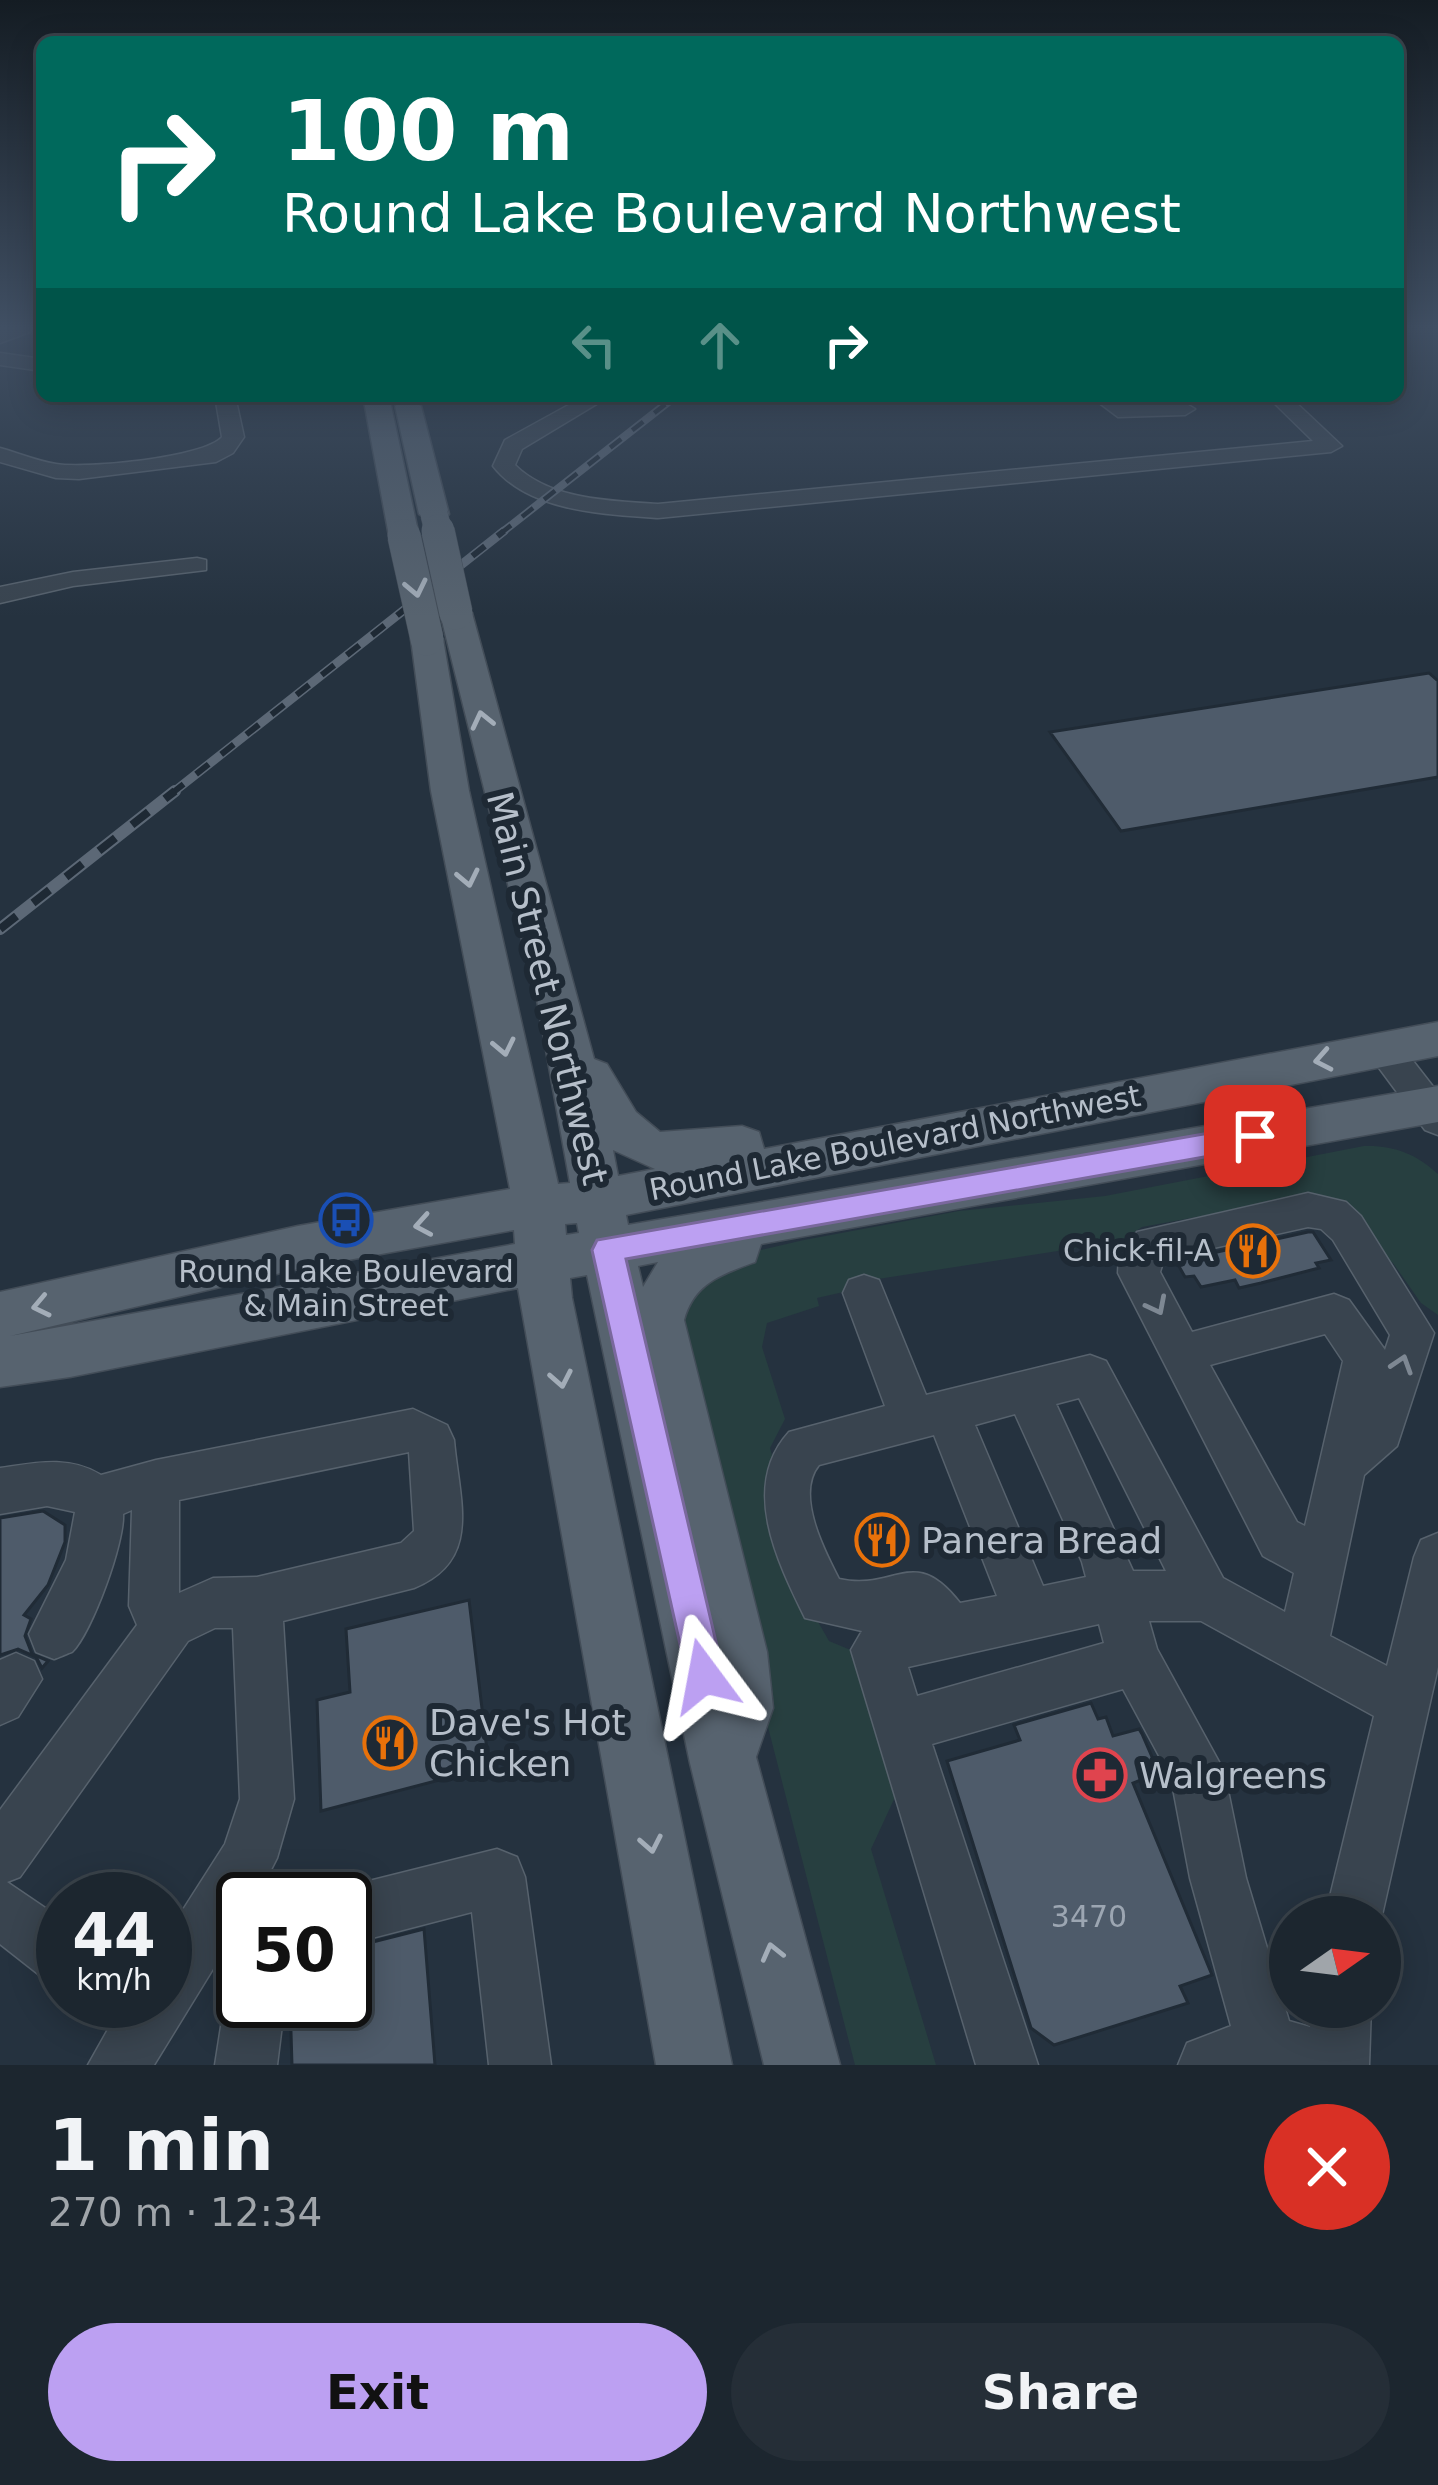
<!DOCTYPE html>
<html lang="en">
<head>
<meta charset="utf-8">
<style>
	body { margin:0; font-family:"DejaVu Sans",sans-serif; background:#252e37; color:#f1f3f6; height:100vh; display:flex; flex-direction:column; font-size:45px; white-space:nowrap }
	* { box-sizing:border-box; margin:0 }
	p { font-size:39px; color:#a0a5aa }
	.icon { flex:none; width:66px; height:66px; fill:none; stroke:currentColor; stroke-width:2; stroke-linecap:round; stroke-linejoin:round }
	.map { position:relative; height:2065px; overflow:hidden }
	.panel { display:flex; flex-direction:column; background:#1c262f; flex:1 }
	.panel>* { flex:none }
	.guide { position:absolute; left:36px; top:36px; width:1368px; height:366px; border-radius:18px; box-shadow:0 6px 30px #0003,0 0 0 3px #3a434b; background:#00695c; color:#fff; overflow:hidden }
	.needle { width:78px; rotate:76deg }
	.fabs { position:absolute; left:1269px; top:1896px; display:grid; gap:24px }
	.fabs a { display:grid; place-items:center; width:132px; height:132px; border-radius:50%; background:#1c262f; box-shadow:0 6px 30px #0003,0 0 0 3px #3a434b; font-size:60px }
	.speed { position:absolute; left:36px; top:1872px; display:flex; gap:24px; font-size:60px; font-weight:700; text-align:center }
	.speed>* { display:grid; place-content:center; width:156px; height:156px; border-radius:50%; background:#1c262f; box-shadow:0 6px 30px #0003,0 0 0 3px #3a434b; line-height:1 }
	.speed small { font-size:30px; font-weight:400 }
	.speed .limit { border:6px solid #111; border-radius:18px; background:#fff; color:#111 }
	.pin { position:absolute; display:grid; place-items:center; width:102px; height:102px; color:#fff; margin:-51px; border-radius:24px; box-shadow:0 6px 18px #0006 }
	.me { position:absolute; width:132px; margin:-66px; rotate:347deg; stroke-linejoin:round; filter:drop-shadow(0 0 9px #0008) }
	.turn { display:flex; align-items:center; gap:42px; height:252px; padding:0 48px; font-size:54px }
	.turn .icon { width:156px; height:156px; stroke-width:2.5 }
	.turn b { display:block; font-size:84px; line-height:102px }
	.lanes { display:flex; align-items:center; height:114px; padding:0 48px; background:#0003; justify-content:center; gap:60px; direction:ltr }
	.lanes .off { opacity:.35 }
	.round { display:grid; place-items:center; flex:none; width:126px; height:126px; border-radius:63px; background:#252e37 }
	.head { display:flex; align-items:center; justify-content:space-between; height:204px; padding:0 48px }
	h1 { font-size:72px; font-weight:700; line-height:90px }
	.primary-button { display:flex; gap:24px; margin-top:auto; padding:24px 48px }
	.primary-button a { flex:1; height:138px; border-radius:72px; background:#bca0f2; color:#111; font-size:48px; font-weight:700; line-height:138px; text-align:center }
	.primary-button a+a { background:#252e37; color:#f1f3f6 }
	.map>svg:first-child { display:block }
	.green { fill:#273f40 }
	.building { fill:#4e5b6a; stroke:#202b36; stroke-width:3 }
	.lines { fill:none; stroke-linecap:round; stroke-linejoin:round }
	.minor-casing { stroke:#57626d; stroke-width:3 }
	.major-casing { stroke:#434d58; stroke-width:3 }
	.minor { fill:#39444f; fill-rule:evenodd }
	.major { fill:#57636f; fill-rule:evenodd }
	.rail-far2-casing { stroke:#5c6876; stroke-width:8 }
	.rail-far1-casing { stroke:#5c6876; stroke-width:9 }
	.rail-casing { stroke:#5c6876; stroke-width:12 }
	.rail-far2 { stroke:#1e2934; stroke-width:4.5; stroke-dasharray:14; stroke-linecap:butt }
	.rail-far1 { stroke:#1e2934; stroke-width:6; stroke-dasharray:16; stroke-linecap:butt }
	.rail { stroke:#1e2934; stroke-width:8; stroke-dasharray:21; stroke-linecap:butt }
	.major-bridge-far1-casing { stroke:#434d58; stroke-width:28; stroke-linecap:butt }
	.major-bridge-casing { stroke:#434d58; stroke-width:34; stroke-linecap:butt }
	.major-bridge-far1 { stroke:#57636f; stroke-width:27 }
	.major-bridge { stroke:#57636f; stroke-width:33 }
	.oneway { stroke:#a3adb8 }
	.oneway2 { stroke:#7e8893 }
	.route { fill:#bca0f2; stroke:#7a689d; stroke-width:3 }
	.labels { text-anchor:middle; stroke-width:12; stroke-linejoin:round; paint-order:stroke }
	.street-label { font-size:30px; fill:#b6bfca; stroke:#1e2934 }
	.poi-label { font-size:30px; fill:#b6bfca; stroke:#1e2934; text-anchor:end }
	.near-number-label { font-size:30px; fill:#9ca6b2 }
	.near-street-label { font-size:36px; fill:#b6bfca; stroke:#1e2934 }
	.near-poi-label { font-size:36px; fill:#b6bfca; stroke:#1e2934; text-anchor:start }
</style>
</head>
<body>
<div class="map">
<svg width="1438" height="2065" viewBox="0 0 1438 2065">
	<rect width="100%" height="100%" fill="#25323f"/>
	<path class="green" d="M 1364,1146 C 1393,1145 1417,1154 1438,1174 L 1438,1315 L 1421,1303 L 1393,1263 L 1301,1198 L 1142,1227 L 1122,1241 L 846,1284 L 848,1291 L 817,1298 L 819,1306 L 767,1323 L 762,1347 L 785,1419 L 770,1448 L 817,1620 L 829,1641 L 853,1651 L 896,1795 L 871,1849 L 936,2065 L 855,2065 L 692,1432 L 677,1331 L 696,1275 L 726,1258 L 804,1240 L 959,1211 L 1105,1196 Z"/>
	<path class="building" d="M 1429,673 L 1438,681 L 1438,777 L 1121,831 L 1050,732 Z
		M 1308,1232 L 1313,1232 L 1331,1260 L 1316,1263 L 1319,1268 L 1261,1283 L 1239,1288 L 1235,1280 L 1201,1287 L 1194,1276 L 1185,1277 L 1176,1261 Z
		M 43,1511 L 65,1525 L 65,1542 L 48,1585 L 24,1615 L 31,1619 L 25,1636 L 32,1654 L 48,1661 L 42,1668 L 36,1657 L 18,1649 L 0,1655 L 0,1518 Z
		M 469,1600 L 489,1767 L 321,1811 L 317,1700 L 350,1692 L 346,1629 Z
		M 1091,1703 L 1098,1719 L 1106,1717 L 1113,1736 L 1139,1729 L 1142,1734 L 1159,1773 L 1133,1783 L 1212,1975 L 1180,1986 L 1188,2003 L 1054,2045 L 1031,2028 L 947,1761 L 1020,1740 L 1014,1725 Z
		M 424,1929 L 435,2065 L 292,2065 L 290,2001 L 345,2001 L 345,1949 Z"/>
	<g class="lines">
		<g class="minor-casing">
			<path id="minor" d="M 32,328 L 30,332 L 0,343 L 0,330 Z
				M 0,353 L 42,359 L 42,371 L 0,365 Z
				M 215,396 L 235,396 L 244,437 L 233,453 L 216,462 L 79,479 L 56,478 L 0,462 L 0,448 C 18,453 37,461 56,464 C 85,469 204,458 222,437 Z
				M 585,396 L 610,396 L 522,449 L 515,465 C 550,500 612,501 658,504 L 1313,441 L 1267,396 L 1289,396 L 1342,446 L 1331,452 L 658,518 C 604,514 529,512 493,466 L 505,440 Z
				M 1090,396 L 1112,396 L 1123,405 L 1185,403 L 1195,409 L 1185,415 L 1118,417 Z
				M 197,558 L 206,560 L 206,570 L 73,586 L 0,603 L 0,587 L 73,572 Z
				M 1383,1036 L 1396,1039 L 1438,1093 L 1438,1135 L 1425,1130 L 1365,1049 L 1370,1039 Z
				M 1308,1193 L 1346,1202 L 1361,1216 L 1434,1333 L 1397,1446 L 1364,1475 L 1330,1636 L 1387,1666 L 1414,1557 L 1421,1540 L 1438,1533 L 1438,1667 L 1380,1924 L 1380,1917 L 1325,1917 L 1374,1716 L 1201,1621 L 1149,1621 L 1157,1649 L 1224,1771 L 1246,1878 L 1289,2021 L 1310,2027 L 1311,2007 L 1371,2007 L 1369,2065 L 1178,2065 L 1187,2043 L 1231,2026 L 1190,1878 L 1171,1778 L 1123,1689 L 932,1744 L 1038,2065 L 976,2065 L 851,1650 L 862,1631 L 805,1618 C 777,1561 740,1486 789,1432 L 885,1406 L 843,1293 L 849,1280 L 864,1275 L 879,1280 L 926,1395 L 1090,1355 L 1106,1361 L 1223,1578 L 1285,1612 L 1294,1573 L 1263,1556 L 1118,1273 L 1119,1255 L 1137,1232 ZM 1308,1227 L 1321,1229 L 1333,1240 L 1390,1335 L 1385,1350 L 1349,1300 L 1334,1294 L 1192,1332 L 1160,1272 L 1164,1259 ZM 1325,1334 L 1343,1361 L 1305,1526 L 1297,1522 L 1210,1365 ZM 1079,1398 L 1166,1571 L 1133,1571 L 1056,1404 ZM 1015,1414 L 1082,1562 L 1086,1577 L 1043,1586 L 975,1425 ZM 934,1435 L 997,1596 L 960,1603 C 913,1543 896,1592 839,1579 C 824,1550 795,1494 819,1465 ZM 1099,1624 L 1104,1643 L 917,1696 L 908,1667 Z
				M 413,1409 L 447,1425 L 454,1440 C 459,1500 483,1560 414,1588 L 283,1621 L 294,1799 L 277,1858 L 256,1899 L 243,1899 L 243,1920 L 154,2065 L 88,2065 L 124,2001 L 165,2001 L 165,1938 L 225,1844 L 240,1799 L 233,1628 L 215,1628 L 188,1641 L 20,1877 L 7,1882 L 63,1920 L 63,1985 L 42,1977 L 0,1944 L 0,1810 L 137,1625 L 129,1606 L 132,1510 L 123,1514 C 125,1541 92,1633 72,1652 C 71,1652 55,1659 54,1659 L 36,1652 L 29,1634 L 66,1560 L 75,1512 L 47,1506 L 0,1514 L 0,1468 C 35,1463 69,1455 101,1475 L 156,1460 ZM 409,1452 L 414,1531 L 401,1543 L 257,1577 L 213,1578 L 179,1593 L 179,1500 Z
				M 16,1653 L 34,1661 L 42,1679 L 18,1717 L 0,1725 L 0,1660 Z
				M 497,1849 L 517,1857 L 525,1877 L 551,2065 L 489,2065 L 472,1912 L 345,1945 L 345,1899 L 323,1899 L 345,1887 Z
				M 243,1976 L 243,2001 L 285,2001 L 277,2065 L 215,2065 L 225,2001 L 234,1980 Z"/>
		</g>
		<g class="major-casing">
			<path id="major" d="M 363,396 L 389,396 L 419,536 L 415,542 L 393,542 L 389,536 Z
				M 408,398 L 421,406 L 449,514 L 444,520 L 434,523 L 419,514 L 395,406 Z
				M 456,603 L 472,613 L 594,1059 L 607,1064 L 636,1112 L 660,1132 L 742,1126 L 759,1132 L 764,1149 L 1438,1022 L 1438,1056 L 626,1215 L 628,1225 L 1438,1086 L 1438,1122 L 761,1244 L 755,1262 C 722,1274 694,1283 684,1320 L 767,1652 L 773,1708 L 756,1757 L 840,2065 L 764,2065 L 690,1763 L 587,1275 L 570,1278 L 572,1298 L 732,2065 L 656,2065 L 518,1288 L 70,1377 L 0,1387 L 0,1292 L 298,1226 L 510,1189 L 431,791 L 411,639 L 415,632 L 427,629 L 443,639 L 469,791 L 558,1184 L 570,1183 L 537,1000 L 440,613 ZM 613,1150 L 655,1169 L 618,1176 ZM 577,1223 L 579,1233 L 566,1235 L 565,1224 ZM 514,1230 L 515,1244 L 10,1336 L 298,1269 ZM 658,1262 L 643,1287 L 638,1266 Z"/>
		</g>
		<use href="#minor" class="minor"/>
		<use href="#major" class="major"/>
		<g class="rail-far2-casing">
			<path id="rail-far2" d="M 500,534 L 676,396"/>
		</g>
		<g class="rail-far1-casing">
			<path id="rail-far1" d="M 171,794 L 504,531"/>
		</g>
		<g class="rail-casing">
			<path id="rail" d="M 0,929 L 175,791"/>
		</g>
		<use href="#rail-far2" class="rail-far2"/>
		<use href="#rail-far1" class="rail-far1"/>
		<use href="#rail" class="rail"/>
		<g class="major-bridge-far1-casing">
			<path id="major-bridge-far1" d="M 434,514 L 439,534"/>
		</g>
		<g class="major-bridge-casing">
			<path id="major-bridge" d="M 438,531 L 456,613
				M 404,536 L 427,639"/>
		</g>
		<use href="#major-bridge-far1" class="major-bridge-far1"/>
		<use href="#major-bridge" class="major-bridge"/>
	</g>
	<defs><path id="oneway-chevron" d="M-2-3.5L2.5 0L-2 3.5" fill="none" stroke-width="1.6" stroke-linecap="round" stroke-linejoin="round" transform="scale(3)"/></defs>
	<g class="oneway">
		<use href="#oneway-chevron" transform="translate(416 588) rotate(78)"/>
		<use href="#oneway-chevron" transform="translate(482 720) rotate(-103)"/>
		<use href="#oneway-chevron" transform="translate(468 878) rotate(78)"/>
		<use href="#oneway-chevron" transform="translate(504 1047) rotate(78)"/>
		<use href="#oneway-chevron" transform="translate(1323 1060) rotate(169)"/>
		<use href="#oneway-chevron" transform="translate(423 1225) rotate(170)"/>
		<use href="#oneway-chevron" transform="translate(41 1306) rotate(168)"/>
		<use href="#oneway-chevron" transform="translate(561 1379) rotate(79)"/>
		<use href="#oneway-chevron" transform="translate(651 1844) rotate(79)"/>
		<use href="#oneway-chevron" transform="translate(772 1952) rotate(-104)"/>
	</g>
	<g class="oneway2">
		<use href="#oneway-chevron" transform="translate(1157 1306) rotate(63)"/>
		<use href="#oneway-chevron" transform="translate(1402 1364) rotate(-72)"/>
	</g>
	<linearGradient id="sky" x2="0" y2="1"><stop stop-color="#141c23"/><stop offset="0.53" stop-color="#404f63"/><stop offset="1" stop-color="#404f63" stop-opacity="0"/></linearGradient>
	<rect width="1438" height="617" fill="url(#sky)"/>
	<path class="route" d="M 1255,1125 L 1265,1128 L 1269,1136 L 1265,1144 L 1255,1148 L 626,1259 L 724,1676 L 718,1689 L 704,1695 L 690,1689 L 592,1250 L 597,1240 Z"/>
	<defs>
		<g id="bus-ring" transform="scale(2.7)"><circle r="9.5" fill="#1e2934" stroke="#1a4fb4" stroke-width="1.5"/><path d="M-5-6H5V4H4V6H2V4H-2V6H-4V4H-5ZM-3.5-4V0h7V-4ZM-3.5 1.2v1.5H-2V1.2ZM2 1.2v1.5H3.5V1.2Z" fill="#1a4fb4"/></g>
		<g id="restaurant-ring" transform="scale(2.7)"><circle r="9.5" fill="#1e2934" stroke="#e8710a" stroke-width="1.5"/><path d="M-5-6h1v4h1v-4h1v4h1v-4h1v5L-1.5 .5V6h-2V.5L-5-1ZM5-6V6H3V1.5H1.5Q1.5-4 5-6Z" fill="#e8710a"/></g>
		<g id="pharmacy-ring" transform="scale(2.7)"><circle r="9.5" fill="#1e2934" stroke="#e0444e" stroke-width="1.5"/><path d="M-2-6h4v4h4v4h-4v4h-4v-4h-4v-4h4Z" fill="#e0444e"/></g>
	</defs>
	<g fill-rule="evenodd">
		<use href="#bus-ring" x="346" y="1220"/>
		<use href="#restaurant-ring" x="1253" y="1251"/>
		<use href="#restaurant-ring" x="882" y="1540"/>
		<use href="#restaurant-ring" x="390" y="1743"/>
		<use href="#pharmacy-ring" x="1100" y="1775"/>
	</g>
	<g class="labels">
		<g class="street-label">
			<text transform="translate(895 1143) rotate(-11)" y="10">Round Lake Boulevard Northwest</text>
		</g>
		<g class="poi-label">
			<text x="1214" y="1261">Chick-fil-A</text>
			<text x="346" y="1282" text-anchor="middle">Round Lake Boulevard<tspan x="346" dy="34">&amp; Main Street</tspan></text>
		</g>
		<g class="near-number-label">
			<text x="1089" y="1927">3470</text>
		</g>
		<g class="near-street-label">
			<text transform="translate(548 988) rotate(76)" y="13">Main Street Northwest</text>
		</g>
		<g class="near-poi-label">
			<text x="921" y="1553">Panera Bread</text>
			<text x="429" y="1735">Dave's Hot<tspan x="429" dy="41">Chicken</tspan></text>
			<text x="1139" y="1788">Walgreens</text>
		</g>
	</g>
</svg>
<div class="fabs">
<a><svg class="needle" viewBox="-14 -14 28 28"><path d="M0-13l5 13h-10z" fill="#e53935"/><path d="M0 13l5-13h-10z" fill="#a0a5aa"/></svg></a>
</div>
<div class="speed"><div>44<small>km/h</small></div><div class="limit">50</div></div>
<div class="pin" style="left:1255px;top:1136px;background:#d93025"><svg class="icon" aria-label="arrive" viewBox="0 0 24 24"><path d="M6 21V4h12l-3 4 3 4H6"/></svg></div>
<svg class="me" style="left:704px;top:1676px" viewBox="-20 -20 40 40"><path d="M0-17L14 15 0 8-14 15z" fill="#bca0f2" stroke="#fff" stroke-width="4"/></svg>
<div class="guide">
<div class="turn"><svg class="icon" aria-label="right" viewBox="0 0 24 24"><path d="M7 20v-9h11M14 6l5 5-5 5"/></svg><div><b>100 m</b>Round Lake Boulevard Northwest</div></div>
<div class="lanes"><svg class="icon off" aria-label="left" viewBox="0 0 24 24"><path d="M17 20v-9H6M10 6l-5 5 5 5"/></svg><svg class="icon off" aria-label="ahead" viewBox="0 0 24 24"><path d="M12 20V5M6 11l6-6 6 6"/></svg><svg class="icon" aria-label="right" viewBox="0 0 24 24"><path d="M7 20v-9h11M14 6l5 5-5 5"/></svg></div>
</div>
</div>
<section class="panel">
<div class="head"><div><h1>1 min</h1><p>270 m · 12:34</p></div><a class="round" style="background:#d93025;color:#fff"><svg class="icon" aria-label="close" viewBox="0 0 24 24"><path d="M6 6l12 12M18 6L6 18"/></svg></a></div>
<div class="primary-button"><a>Exit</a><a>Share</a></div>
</section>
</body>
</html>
